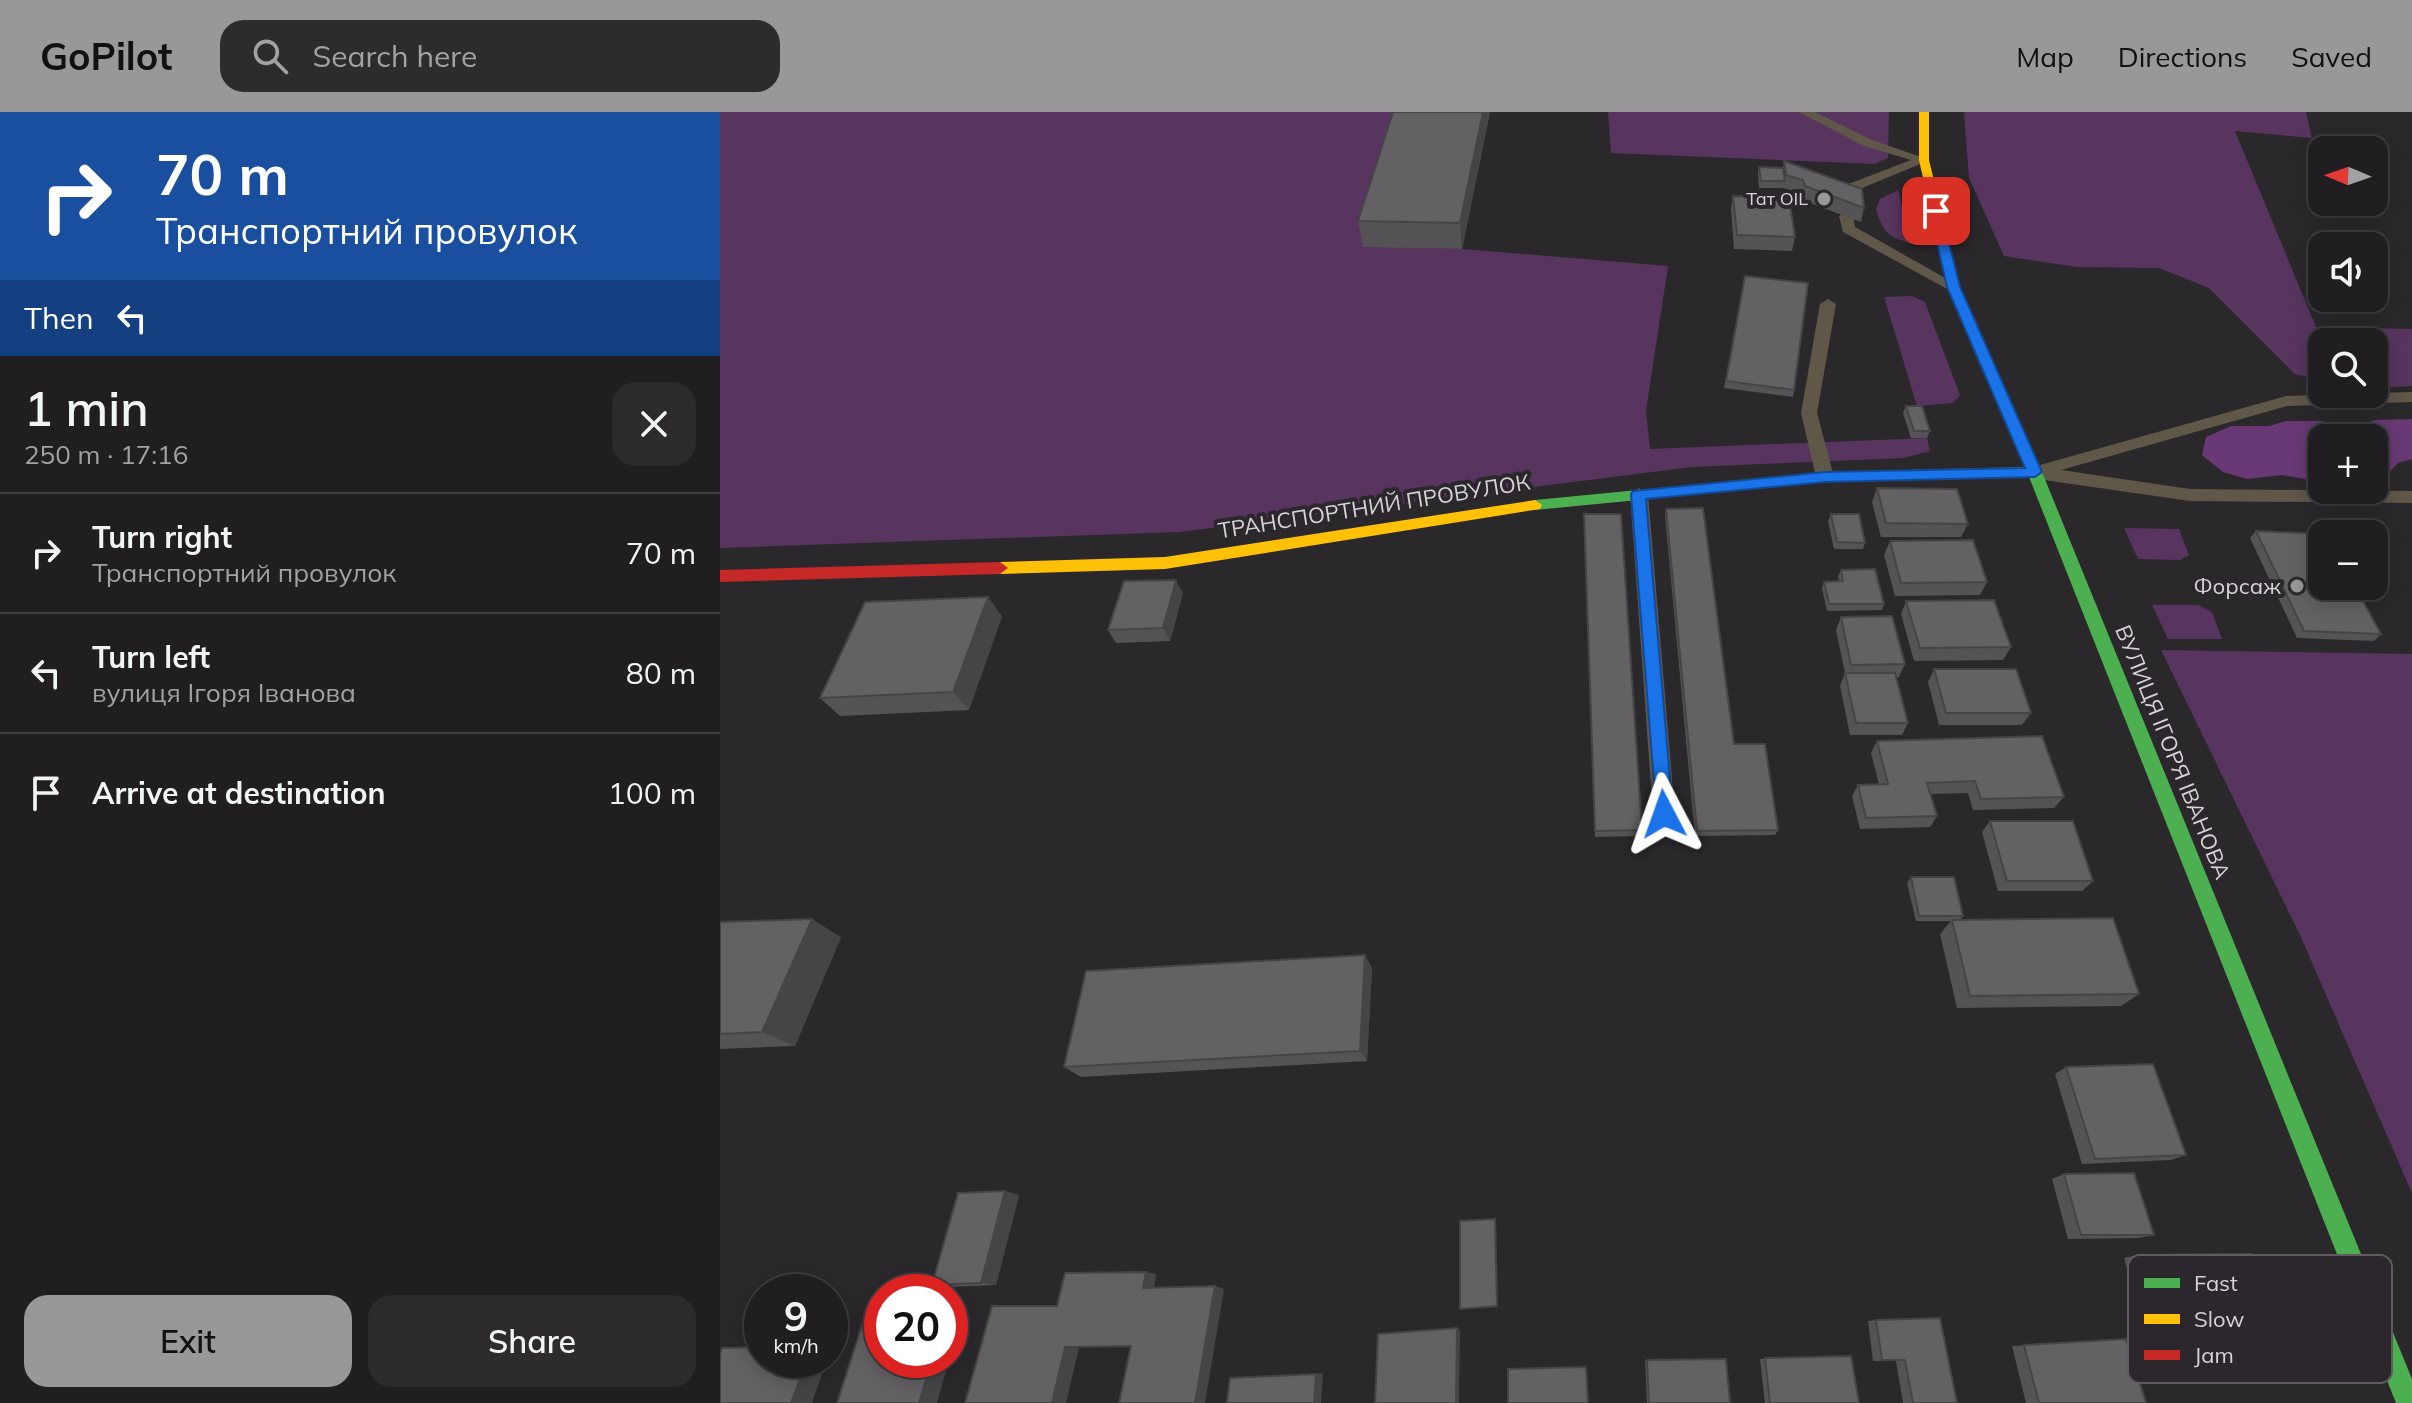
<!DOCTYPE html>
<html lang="en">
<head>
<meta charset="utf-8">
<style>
	body { margin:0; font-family:Mulish,sans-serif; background:#2d2b2e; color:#f1f3f6; height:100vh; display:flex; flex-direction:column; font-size:30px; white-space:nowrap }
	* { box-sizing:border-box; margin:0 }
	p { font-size:26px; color:#a2a2a5 }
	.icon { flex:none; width:44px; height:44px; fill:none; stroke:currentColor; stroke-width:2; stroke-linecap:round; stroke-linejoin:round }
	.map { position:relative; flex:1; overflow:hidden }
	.details { display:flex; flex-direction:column; background:#201e21; width:720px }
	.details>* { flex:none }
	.top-card { background:#1a4fa0; color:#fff; overflow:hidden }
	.needle { width:52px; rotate:272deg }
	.buttons { position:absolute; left:1588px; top:24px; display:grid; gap:16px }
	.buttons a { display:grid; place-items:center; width:80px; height:80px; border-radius:16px; background:#201e21; box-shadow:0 4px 20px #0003,0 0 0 2px #3d3c3f; font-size:40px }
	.speed { position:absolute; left:24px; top:1162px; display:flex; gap:16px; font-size:40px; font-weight:700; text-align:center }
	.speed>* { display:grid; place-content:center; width:104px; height:104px; border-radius:50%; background:#201e21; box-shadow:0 4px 20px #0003,0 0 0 2px #3d3c3f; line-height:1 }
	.speed small { font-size:20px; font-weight:400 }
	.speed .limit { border:12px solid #d22; background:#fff; color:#111 }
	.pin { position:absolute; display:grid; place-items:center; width:68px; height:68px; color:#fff; margin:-34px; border-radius:16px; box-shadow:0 4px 12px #0006 }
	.me { position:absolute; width:88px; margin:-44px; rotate:356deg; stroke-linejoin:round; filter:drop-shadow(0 0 6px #0008) }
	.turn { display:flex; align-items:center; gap:28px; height:168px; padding:0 24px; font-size:36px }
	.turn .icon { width:104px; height:104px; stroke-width:2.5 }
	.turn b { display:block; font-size:56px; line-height:68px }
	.then { display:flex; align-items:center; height:76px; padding:0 24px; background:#0003; gap:16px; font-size:30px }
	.round { display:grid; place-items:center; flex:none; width:84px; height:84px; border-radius:24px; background:#2d2b2e }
	.summary { display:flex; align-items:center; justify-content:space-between; height:136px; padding:0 24px }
	h1 { font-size:48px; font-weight:600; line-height:60px }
	.cta { display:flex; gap:16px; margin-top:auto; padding:16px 24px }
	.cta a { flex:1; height:92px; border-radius:24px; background:#9a979b; color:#111; font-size:32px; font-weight:600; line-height:92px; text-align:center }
	.cta a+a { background:#2d2b2e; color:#f1f3f6 }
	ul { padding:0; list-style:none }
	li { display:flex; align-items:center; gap:24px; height:120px; padding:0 24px; border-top:2px solid #3d3c3f }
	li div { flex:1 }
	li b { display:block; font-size:30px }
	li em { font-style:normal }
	header { display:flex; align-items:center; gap:48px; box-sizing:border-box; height:112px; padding:0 40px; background:#9a979b; color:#111 }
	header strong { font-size:38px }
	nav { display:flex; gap:44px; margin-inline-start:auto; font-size:28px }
	.search { width:560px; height:72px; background:#2d2b2e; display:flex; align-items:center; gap:20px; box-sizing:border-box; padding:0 28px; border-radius:24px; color:#a2a2a5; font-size:30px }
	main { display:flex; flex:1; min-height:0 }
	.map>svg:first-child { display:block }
	.green { fill:#57355f }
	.forest { fill:#683974 }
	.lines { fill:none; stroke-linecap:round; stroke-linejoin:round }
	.lane { fill:#5f5849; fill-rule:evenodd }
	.fast { fill:#4caf50; fill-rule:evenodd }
	.slow { fill:#ffc107; fill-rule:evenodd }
	.jam { fill:#c62828; fill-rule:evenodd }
	.wall { fill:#565357 }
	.shaded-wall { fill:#464447 }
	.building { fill:#646165; stroke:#464447; stroke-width:2 }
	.route { fill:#1a73e8; stroke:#114b97; stroke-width:2 }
	.poi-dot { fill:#9a979b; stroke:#2c272d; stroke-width:3 }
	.labels { text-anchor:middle; stroke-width:8; stroke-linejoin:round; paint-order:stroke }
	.far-poi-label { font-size:18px; fill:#d6d3d7; stroke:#2c272d; text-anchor:end }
	.street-label { font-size:22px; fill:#d6d3d7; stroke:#2c272d }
	.poi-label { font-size:22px; fill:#d6d3d7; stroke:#2c272d; text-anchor:end }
	.key { fill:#2c272d; stroke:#5f5b60; stroke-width:2 }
	.key-label { font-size:22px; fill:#d6d3d7 }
</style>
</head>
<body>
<header>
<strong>GoPilot</strong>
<div class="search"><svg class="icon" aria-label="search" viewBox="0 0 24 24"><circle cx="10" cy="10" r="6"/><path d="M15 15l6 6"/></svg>Search here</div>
<nav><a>Map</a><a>Directions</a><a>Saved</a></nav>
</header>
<main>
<section class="details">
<div class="top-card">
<div class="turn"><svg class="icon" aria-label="right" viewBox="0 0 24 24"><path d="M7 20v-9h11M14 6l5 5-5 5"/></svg><div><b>70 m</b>Транспортний провулок</div></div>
<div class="then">Then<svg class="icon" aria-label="left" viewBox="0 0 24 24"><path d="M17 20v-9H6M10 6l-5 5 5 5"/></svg></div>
</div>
<div class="summary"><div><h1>1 min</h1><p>250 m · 17:16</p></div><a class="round"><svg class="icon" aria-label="close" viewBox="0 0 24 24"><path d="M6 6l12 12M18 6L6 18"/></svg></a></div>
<ul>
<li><svg class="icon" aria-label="right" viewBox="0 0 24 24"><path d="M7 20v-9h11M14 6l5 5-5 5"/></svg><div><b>Turn right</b><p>Транспортний провулок</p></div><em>70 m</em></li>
<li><svg class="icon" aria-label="left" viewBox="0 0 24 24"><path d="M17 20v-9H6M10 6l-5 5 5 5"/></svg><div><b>Turn left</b><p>вулиця Ігоря Іванова</p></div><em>80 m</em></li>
<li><svg class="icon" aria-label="arrive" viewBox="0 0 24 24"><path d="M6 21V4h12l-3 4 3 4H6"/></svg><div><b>Arrive at destination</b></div><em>100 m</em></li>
</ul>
<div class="cta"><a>Exit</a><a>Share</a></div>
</section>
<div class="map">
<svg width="1692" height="1291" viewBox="0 0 1692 1291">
	<rect width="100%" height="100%" fill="#2b282c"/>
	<path class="green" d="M 0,0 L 684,0 L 643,134 L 742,137 L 948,154 L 926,299 L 930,337 L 1207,326 L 1210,339 L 1183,346 L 972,355 L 459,420 L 0,436 Z
		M 888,0 L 1169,0 L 1168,46 L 1155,52 L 891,41 Z
		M 1244,0 L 1586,0 L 1592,26 L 1515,19 L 1596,215 L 1692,217 L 1692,274 L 1654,276 L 1654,230 L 1602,230 L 1602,268 L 1575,262 L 1489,176 L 1439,156 L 1357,155 L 1284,144 L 1249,66 Z
		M 1178,78 L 1191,132 C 1168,124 1163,121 1156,97 L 1160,87 Z
		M 1192,184 L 1205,190 L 1240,283 L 1233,291 L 1197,294 L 1164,185 Z
		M 1404,416 L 1459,417 L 1469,443 L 1460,448 L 1418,447 Z
		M 1432,493 L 1478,493 L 1492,500 L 1502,527 L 1448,527 Z
		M 1441,538 L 1692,542 L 1692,1081 L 1580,823 Z"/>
	<path class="forest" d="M 1692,307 L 1692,347 L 1678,351 L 1657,374 L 1654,374 L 1654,326 L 1602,326 L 1602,370 L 1562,363 L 1527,367 L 1503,360 L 1482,343 L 1486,325 L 1511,314 L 1549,314 L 1566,309 L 1601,309 L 1629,315 L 1656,308 Z"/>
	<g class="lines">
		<path class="lane" d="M 1079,0 L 1095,0 L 1152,28 L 1210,48 L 1130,81 L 1129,89 L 1119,89 L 1118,76 L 1191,48 L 1144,34 Z
			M 1126,100 L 1133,104 L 1135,115 L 1241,175 L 1239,178 L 1229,178 L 1123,120 L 1119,104 Z
			M 1108,187 L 1116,192 L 1097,301 L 1114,365 L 1105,371 L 1096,365 L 1081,301 L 1100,192 Z
			M 1692,280 L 1692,290 L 1567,294 L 1341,358 L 1470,377 L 1692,379 L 1692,391 L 1470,389 L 1324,368 L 1309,364 L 1306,360 L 1309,356 L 1566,284 Z
			M 919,376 L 928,382 L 955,702 L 952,709 L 944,712 L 936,709 L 933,702 L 910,382 Z"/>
		<path class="fast" d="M 1309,341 L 1314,343 L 1322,360 L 1692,1267 L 1692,1291 L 1676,1291 L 1309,365 L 1105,370 L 815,398 L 808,393 L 815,388 L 1105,360 L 1306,355 L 1302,346 Z"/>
		<path class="slow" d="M 1199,0 L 1209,0 L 1209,48 L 1240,175 L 1316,346 L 1314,349 L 1304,349 L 1302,346 L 1228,175 L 1199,48 Z
			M 815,388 L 822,393 L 820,397 L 445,457 L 280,462 L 272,456 L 280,450 L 445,445 Z"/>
		<path class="jam" d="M 280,450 L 288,456 L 280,462 L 0,470 L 0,458 Z"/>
	</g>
	<path class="wall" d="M 673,0 L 770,0 L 742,137 L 643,135 L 638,109 Z
		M 1064,49 L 1144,96 L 1141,110 L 1082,88 L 1080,82 L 1063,76 L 1039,76 L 1038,62 L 1039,55 L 1063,56 Z
		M 1013,84 L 1075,125 L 1072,139 L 1014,137 L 1011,98 Z
		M 1025,164 L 1074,278 L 1073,285 L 1004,276 Z
		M 1186,294 L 1210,319 L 1207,326 L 1191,326 L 1183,301 Z
		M 1157,376 L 1248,412 L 1241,425 L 1161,425 L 1152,390 Z
		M 946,397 L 1014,632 L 1058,718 L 1055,723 L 975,724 L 945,404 Z
		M 864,402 L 922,718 L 921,724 L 875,725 Z
		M 1111,402 L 1145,431 L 1143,437 L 1114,437 L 1108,409 Z
		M 1536,419 L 1661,522 L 1654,529 L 1577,526 L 1530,426 Z
		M 1170,429 L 1267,470 L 1260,483 L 1175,484 L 1164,443 Z
		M 1121,458 L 1164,492 L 1162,498 L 1107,499 L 1102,476 L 1104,470 L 1119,469 L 1118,464 Z
		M 463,481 L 450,529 L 396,531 L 388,518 Z
		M 1186,489 L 1291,535 L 1283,548 L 1194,549 L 1181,502 Z
		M 282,504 L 249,598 L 120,604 L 100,586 Z
		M 1121,505 L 1185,552 L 1179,565 L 1176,565 L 1188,611 L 1182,623 L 1130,623 L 1120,574 L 1125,561 L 1116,518 Z
		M 1214,557 L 1311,601 L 1302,613 L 1219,613 L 1208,570 Z
		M 1157,629 L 1344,685 L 1334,696 L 1253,698 L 1248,681 L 1211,682 L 1217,704 L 1210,715 L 1140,717 L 1132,684 L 1138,673 L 1159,672 L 1151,641 Z
		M 1270,709 L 1373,769 L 1362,779 L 1278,779 L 1262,720 Z
		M 1191,765 L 1243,804 L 1240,808 L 1419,882 L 1401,894 L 1237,896 L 1220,822 L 1231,809 L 1196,809 L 1187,771 Z
		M 0,810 L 121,825 L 75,934 L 0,937 Z
		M 645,843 L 652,856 L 647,949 L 361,965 L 344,955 Z
		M 1346,955 L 1466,1043 L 1451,1048 L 1362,1052 L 1335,962 Z
		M 1344,1062 L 1434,1123 L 1419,1126 L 1348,1127 L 1332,1067 Z
		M 299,1083 L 276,1173 L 228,1175 L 212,1173 Z
		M 1418,1143 L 1555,1212 L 1508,1214 L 1516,1237 L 1430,1238 L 1404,1146 Z
		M 1156,1208 L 1237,1291 L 1183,1291 L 1176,1249 L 1153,1249 L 1148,1209 Z
		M 1406,1227 L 1426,1291 L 1306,1291 L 1292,1234 Z
		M 1131,1244 L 1139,1291 L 1045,1291 L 1040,1247 Z
		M 1006,1247 L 1010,1291 L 927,1291 L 925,1248 Z"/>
	<path class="shaded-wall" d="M 763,0 L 770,0 L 742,137 L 740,111 Z
		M 456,468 L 463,481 L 450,529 L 443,516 Z
		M 268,485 L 282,504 L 249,598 L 233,580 Z
		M 92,807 L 121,825 L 75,934 L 42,920 Z
		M 645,843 L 652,856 L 647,949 L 640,939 Z
		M 285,1079 L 299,1083 L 276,1173 L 261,1171 Z
		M 775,1107 L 776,1109 L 778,1195 L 777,1194 Z
		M 426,1160 L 436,1162 L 434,1178 L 423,1176 Z
		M 495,1174 L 504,1177 L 485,1291 L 475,1291 Z
		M 230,1208 L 240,1209 L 230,1243 Z
		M 737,1216 L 740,1218 L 739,1291 L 736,1291 Z
		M 345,1235 L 359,1236 L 346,1291 L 332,1291 Z
		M 87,1248 L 107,1248 L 92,1291 L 71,1291 Z
		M 212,1248 L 229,1248 L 217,1291 L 199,1291 Z
		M 603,1261 L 601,1291 L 594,1291 L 596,1262 Z"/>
	<path class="building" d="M 673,0 L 763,0 L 740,111 L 638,109 Z
		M 1064,49 L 1142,77 L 1144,96 L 1085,74 L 1083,68 L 1066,63 Z
		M 1039,55 L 1063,56 L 1065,69 L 1041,69 Z
		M 1013,84 L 1069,86 L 1075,125 L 1017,123 Z
		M 1025,164 L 1088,171 L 1074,278 L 1006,269 Z
		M 1186,294 L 1202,294 L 1210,319 L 1194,319 Z
		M 1157,376 L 1237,377 L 1248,412 L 1166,411 Z
		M 983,396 L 1014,632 L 1045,632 L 1058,718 L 977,719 L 946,397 Z
		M 864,402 L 901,402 L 922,718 L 875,719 Z
		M 1111,402 L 1139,402 L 1145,431 L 1117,430 Z
		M 1536,419 L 1602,422 L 1602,474 L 1635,474 L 1661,522 L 1584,519 Z
		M 1253,428 L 1267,470 L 1181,471 L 1170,429 Z
		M 1155,457 L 1164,492 L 1109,492 L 1104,470 L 1123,469 L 1121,458 Z
		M 456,468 L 443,516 L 388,518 L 404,469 Z
		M 268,485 L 233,580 L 100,586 L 145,490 Z
		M 1274,488 L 1291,535 L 1200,536 L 1186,489 Z
		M 1172,504 L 1185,552 L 1131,553 L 1121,505 Z
		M 1214,557 L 1296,557 L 1311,601 L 1226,601 Z
		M 1125,561 L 1175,561 L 1188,611 L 1136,611 Z
		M 1322,624 L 1344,685 L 1261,687 L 1255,669 L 1207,671 L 1217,704 L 1146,706 L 1138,673 L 1168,672 L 1157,629 Z
		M 1270,709 L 1353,709 L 1373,769 L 1287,769 Z
		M 1191,765 L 1234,765 L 1243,804 L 1199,804 Z
		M 1393,806 L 1419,882 L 1250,884 L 1232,808 Z
		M 92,807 L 42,920 L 0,922 L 0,810 Z
		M 645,843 L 640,939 L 344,955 L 366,859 Z
		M 1433,952 L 1466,1043 L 1375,1047 L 1346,955 Z
		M 1414,1061 L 1434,1123 L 1361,1123 L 1344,1062 Z
		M 285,1079 L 261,1171 L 212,1173 L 238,1081 Z
		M 775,1107 L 777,1194 L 740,1197 L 740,1109 Z
		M 1531,1142 L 1555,1212 L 1508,1213 L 1516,1237 L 1446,1238 L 1418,1143 Z
		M 426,1160 L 423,1176 L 495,1174 L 475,1291 L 399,1291 L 411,1234 L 345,1235 L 332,1291 L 245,1291 L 272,1194 L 337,1194 L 345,1161 Z
		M 1220,1206 L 1237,1291 L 1193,1291 L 1185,1248 L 1162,1248 L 1156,1208 Z
		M 162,1209 L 162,1248 L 212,1248 L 199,1291 L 117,1291 L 143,1210 Z
		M 737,1216 L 736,1291 L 655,1291 L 658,1222 Z
		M 1406,1227 L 1426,1291 L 1319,1291 L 1304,1233 Z
		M 42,1235 L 42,1248 L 87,1248 L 71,1291 L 0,1291 L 0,1242 L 2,1236 Z
		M 1131,1244 L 1139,1291 L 1050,1291 L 1045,1246 Z
		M 1006,1247 L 1010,1291 L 929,1291 L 927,1248 Z
		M 866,1255 L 868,1291 L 788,1291 L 788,1257 Z
		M 596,1262 L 594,1291 L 507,1291 L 510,1266 Z"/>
	<path class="route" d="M 1216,96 L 1221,99 L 1240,175 L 1322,360 L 1315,365 L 1105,370 L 926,387 L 953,702 L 950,707 L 944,710 L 937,707 L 911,382 L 913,379 L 1105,360 L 1305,356 L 1227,175 L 1210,99 Z"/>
	<g class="poi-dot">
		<circle cx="1104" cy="87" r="8"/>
		<circle cx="1577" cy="474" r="8"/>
	</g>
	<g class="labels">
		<g class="far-poi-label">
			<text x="1088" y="93">Тат OIL</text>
		</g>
		<g class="street-label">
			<text transform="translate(654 394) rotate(-9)" y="8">ТРАНСПОРТНИЙ ПРОВУЛОК</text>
			<text transform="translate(1453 640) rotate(68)" y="8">ВУЛИЦЯ ІГОРЯ ІВАНОВА</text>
		</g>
		<g class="poi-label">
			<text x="1561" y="482">Форсаж</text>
		</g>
	</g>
	<rect x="1408" y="1143" width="264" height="128" rx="12" class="key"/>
	<rect x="1424" y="1166" width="36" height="10" fill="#4caf50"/>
	<rect x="1424" y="1202" width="36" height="10" fill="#ffc107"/>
	<rect x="1424" y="1238" width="36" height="10" fill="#c62828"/>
	<g class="key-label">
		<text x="1474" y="1179">Fast</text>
		<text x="1474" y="1215">Slow</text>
		<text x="1474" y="1251">Jam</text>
	</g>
</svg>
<div class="buttons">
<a><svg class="needle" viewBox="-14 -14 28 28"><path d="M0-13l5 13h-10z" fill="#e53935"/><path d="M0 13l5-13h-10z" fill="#a2a2a5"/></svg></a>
<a><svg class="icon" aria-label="sound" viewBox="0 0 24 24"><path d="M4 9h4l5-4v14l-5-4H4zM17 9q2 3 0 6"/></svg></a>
<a><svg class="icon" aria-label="search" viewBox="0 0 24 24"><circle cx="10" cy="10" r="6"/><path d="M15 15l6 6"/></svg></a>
<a>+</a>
<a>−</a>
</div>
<div class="speed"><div>9<small>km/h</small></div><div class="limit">20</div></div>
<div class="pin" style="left:1216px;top:99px;background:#d93025"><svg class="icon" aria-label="arrive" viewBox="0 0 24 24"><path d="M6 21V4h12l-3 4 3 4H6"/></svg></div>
<svg class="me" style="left:944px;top:702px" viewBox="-20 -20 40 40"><path d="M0-17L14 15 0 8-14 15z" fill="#1a73e8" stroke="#fff" stroke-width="4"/></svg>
</div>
</main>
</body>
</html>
